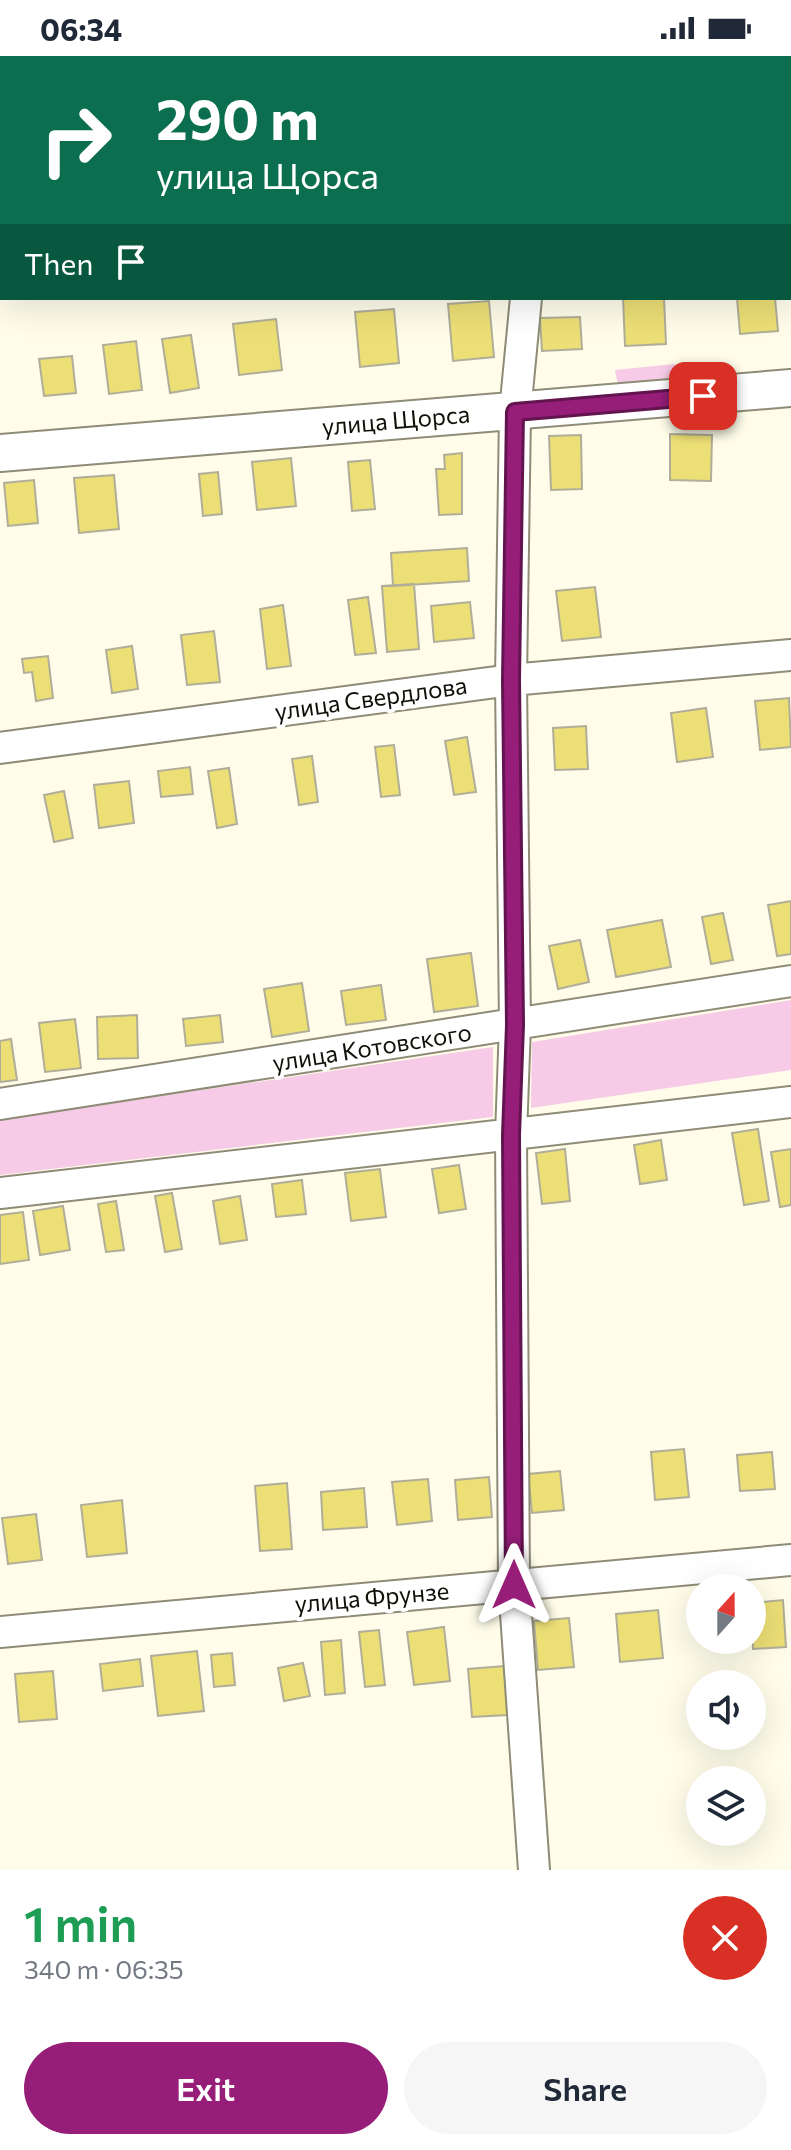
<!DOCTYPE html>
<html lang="en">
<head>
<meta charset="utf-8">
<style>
	body { margin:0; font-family:Commissioner,sans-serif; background:#f6f6f7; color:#1f2937; height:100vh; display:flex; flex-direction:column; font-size:30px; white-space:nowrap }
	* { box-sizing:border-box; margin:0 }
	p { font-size:26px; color:#747a83 }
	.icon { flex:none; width:44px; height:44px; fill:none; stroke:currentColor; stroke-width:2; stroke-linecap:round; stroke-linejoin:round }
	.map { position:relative; height:1814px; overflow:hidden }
	.drawer { display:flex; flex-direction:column; background:#fff; flex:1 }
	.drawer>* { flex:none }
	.banner { position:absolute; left:0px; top:0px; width:792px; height:244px; box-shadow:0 8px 32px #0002; background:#0b6e4f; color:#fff; overflow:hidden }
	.needle { width:52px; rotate:21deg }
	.controls { position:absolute; left:686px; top:1518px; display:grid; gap:16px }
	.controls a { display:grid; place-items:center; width:80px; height:80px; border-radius:50%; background:#fff; box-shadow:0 8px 32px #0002; font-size:40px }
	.pin { position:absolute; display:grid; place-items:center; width:68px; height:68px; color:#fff; margin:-34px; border-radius:16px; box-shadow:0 4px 12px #0006 }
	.me { position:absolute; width:88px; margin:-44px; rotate:0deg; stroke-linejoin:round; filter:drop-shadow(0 0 6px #0008) }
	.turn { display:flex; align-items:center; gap:28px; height:168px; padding:0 24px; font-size:36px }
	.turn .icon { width:104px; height:104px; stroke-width:2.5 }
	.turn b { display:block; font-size:56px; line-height:68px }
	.then { display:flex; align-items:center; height:76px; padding:0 24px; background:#0003; gap:16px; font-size:30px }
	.round { display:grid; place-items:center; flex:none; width:84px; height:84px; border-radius:42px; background:#f6f6f7 }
	.headline { display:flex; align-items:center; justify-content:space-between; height:136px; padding:0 24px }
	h1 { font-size:48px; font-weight:600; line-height:60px; color:#1e9e55 }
	.action { display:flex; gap:16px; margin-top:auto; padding:16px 24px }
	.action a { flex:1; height:92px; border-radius:48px; background:#961e79; color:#fff; font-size:32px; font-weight:600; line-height:92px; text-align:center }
	.action a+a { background:#f6f6f7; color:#1f2937 }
	.status { display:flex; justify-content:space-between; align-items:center; height:56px; padding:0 40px; background:#fff; direction:ltr }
	.status svg { height:22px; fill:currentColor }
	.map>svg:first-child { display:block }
	.built { fill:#f4f0d1 }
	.green { fill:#f7cbe7 }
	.building { fill:#ecdf76; stroke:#b0ae98; stroke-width:2 }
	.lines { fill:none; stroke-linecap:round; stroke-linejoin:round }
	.minor-casing { stroke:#8e8c77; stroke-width:34 }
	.tertiary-casing { stroke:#8e8c77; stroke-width:40 }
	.minor { stroke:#fff; stroke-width:30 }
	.tertiary { stroke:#fff; stroke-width:36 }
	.route-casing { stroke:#62144f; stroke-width:20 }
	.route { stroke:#961e79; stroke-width:14 }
	.labels { text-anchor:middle; stroke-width:8; stroke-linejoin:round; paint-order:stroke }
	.street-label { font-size:24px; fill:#111008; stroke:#fff }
</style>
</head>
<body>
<div class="status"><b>06:34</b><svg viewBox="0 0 49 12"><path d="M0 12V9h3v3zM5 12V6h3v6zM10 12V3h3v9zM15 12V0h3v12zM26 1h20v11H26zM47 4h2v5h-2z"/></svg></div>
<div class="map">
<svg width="791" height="1814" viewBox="0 0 791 1814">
	<rect width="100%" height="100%" fill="#fffdea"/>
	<path class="built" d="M 0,0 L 440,0 L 441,2 L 2,2 L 0,126 Z"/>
	<path class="green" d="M 674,308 L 686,319 L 666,332 L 618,329 L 615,314 Z
		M 791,944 L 791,1014 L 531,1052 L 532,986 Z
		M 493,991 L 493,1061 L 0,1119 L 0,1064 Z"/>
	<path class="building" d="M 84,0 L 168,0 L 169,2 L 84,2 Z
		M 623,242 L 664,242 L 666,288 L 625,290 Z
		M 737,242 L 775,242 L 778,275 L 740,278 Z
		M 489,245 L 494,301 L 453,305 L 448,248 Z
		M 394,253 L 399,307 L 360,311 L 355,256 Z
		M 580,261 L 582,293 L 542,295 L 540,262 Z
		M 276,263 L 282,314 L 239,319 L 233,268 Z
		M 191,279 L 199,332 L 170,337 L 162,283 Z
		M 136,285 L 142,334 L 109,338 L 103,289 Z
		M 72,300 L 76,337 L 44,340 L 39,303 Z
		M 670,378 L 712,379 L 711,425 L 670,424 Z
		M 581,379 L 582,433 L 551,434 L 549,380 Z
		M 462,397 L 462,458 L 439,459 L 436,413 L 445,413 L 444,399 Z
		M 291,402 L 296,450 L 257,454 L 252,406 Z
		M 370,404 L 375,453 L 352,455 L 348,406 Z
		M 218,416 L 222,458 L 203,460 L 199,418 Z
		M 114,419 L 119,473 L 79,477 L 74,422 Z
		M 34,424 L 38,467 L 8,470 L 4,427 Z
		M 467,492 L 469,525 L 393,530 L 391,497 Z
		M 414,528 L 419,593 L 387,596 L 382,530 Z
		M 595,531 L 601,581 L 562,585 L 556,535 Z
		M 368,541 L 376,597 L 355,599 L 348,544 Z
		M 470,546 L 474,582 L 434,586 L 431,550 Z
		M 283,549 L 291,610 L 267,613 L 260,553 Z
		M 214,575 L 220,626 L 187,629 L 181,579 Z
		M 132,590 L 138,633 L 112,637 L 106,594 Z
		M 48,600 L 53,642 L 36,645 L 32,616 L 24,617 L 22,603 Z
		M 789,642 L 791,691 L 760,694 L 755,645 Z
		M 706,652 L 713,701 L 677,706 L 671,657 Z
		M 586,670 L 588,713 L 555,714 L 553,672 Z
		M 467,681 L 476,736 L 454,739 L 445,685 Z
		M 394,689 L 400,739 L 381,741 L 375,691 Z
		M 312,700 L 318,746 L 299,749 L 292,703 Z
		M 190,711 L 193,738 L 161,741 L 158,715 Z
		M 229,712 L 237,768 L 217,772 L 208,715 Z
		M 129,725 L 134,767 L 99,772 L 94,729 Z
		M 64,735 L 73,782 L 54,786 L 44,739 Z
		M 791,845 L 791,898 L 777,900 L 768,849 Z
		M 723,857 L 733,904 L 711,908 L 702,861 Z
		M 662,864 L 671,911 L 616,921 L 607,874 Z
		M 580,884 L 589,926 L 558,933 L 549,890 Z
		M 471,897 L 478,950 L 434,956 L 427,903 Z
		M 302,927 L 309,975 L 272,981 L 264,933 Z
		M 381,929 L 386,964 L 346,969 L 341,935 Z
		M 137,959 L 138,1002 L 98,1003 L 97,961 Z
		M 220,959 L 223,986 L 186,990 L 183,963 Z
		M 75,963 L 81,1012 L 45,1016 L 39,967 Z
		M 11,983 L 17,1024 L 0,1026 L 0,985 Z
		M 758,1073 L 769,1145 L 744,1149 L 732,1077 Z
		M 661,1084 L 667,1124 L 640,1128 L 634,1089 Z
		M 565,1093 L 570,1145 L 542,1148 L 536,1097 Z
		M 791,1093 L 791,1149 L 780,1151 L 771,1096 Z
		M 459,1109 L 466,1153 L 439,1157 L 432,1113 Z
		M 380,1113 L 386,1161 L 351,1165 L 345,1117 Z
		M 302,1124 L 306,1158 L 276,1161 L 272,1128 Z
		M 172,1137 L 182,1193 L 165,1196 L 155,1140 Z
		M 240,1140 L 247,1184 L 220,1188 L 213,1145 Z
		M 116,1145 L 124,1194 L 106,1196 L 98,1148 Z
		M 63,1150 L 70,1194 L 40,1199 L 33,1155 Z
		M 23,1156 L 29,1204 L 0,1208 L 0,1159 Z
		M 684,1393 L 689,1441 L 655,1444 L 651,1396 Z
		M 772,1396 L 775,1433 L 740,1435 L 737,1399 Z
		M 560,1415 L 564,1454 L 532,1457 L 528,1418 Z
		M 489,1421 L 492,1461 L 458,1464 L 455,1424 Z
		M 428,1423 L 432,1465 L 397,1469 L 392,1426 Z
		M 287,1427 L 292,1493 L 260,1495 L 255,1430 Z
		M 364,1432 L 367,1471 L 323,1474 L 321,1436 Z
		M 122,1444 L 127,1497 L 87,1501 L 81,1449 Z
		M 36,1458 L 42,1504 L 8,1508 L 2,1462 Z
		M 783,1544 L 786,1591 L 753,1593 L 752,1547 Z
		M 658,1554 L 663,1602 L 620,1606 L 616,1558 Z
		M 569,1562 L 574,1611 L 538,1614 L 534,1565 Z
		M 444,1571 L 450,1625 L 414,1629 L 407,1576 Z
		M 379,1574 L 385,1629 L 365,1631 L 359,1576 Z
		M 341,1584 L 345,1637 L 325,1639 L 321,1586 Z
		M 197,1595 L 204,1655 L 158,1660 L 151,1600 Z
		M 232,1597 L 235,1629 L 214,1631 L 211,1599 Z
		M 140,1603 L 143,1630 L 103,1635 L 100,1608 Z
		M 303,1607 L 310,1640 L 284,1645 L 278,1612 Z
		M 504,1610 L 508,1659 L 472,1661 L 468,1613 Z
		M 53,1615 L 57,1663 L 19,1666 L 15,1618 Z"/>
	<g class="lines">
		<g class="minor-casing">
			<path id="minor" d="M 551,2 L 551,0
				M 526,242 L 515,356 L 511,624 L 515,969 L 511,1079 L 514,1529 L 534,1814
				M 0,692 L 511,624 L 791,599
				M 0,1048 L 791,925
				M 0,1137 L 791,1046
				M 0,1576 L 791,1504"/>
		</g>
		<g class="tertiary-casing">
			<path id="tertiary" d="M 0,397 L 791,332"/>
		</g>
		<use href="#minor" class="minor"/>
		<use href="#tertiary" class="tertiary"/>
	</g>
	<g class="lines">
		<g class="route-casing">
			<path id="route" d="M 514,1529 L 511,1079 L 515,969 L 511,624 L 515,356 L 703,340"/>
		</g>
		<use href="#route" class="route"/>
	</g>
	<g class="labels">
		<g class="street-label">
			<text transform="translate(396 365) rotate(-5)" y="8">улица Щорса</text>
			<text transform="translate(371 643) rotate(-8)" y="8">улица Свердлова</text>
			<text transform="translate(372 992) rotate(-9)" y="8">улица Котовского</text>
			<text transform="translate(372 1542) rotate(-5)" y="8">улица Фрунзе</text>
		</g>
	</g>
</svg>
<div class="controls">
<a><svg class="needle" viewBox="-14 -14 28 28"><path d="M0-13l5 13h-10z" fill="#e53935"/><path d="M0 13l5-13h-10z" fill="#747a83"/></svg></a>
<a><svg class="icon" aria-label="sound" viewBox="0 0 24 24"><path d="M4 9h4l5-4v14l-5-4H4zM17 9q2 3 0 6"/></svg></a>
<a><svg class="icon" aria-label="layers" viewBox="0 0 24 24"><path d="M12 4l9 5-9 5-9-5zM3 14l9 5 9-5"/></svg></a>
</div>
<div class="pin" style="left:703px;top:340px;background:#d93025"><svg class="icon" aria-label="arrive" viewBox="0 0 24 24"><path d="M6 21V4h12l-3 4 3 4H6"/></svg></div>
<svg class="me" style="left:514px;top:1529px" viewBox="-20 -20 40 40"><path d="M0-17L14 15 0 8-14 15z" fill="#961e79" stroke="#fff" stroke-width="4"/></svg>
<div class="banner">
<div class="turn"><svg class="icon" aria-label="right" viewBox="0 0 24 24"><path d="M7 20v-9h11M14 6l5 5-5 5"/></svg><div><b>290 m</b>улица Щорса</div></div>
<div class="then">Then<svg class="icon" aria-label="arrive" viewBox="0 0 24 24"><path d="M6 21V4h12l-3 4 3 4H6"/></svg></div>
</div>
</div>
<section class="drawer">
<div class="headline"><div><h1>1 min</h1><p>340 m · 06:35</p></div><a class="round" style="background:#d93025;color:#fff"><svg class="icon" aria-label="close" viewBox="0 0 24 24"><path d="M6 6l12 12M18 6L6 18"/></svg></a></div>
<div class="action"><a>Exit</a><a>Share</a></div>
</section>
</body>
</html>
